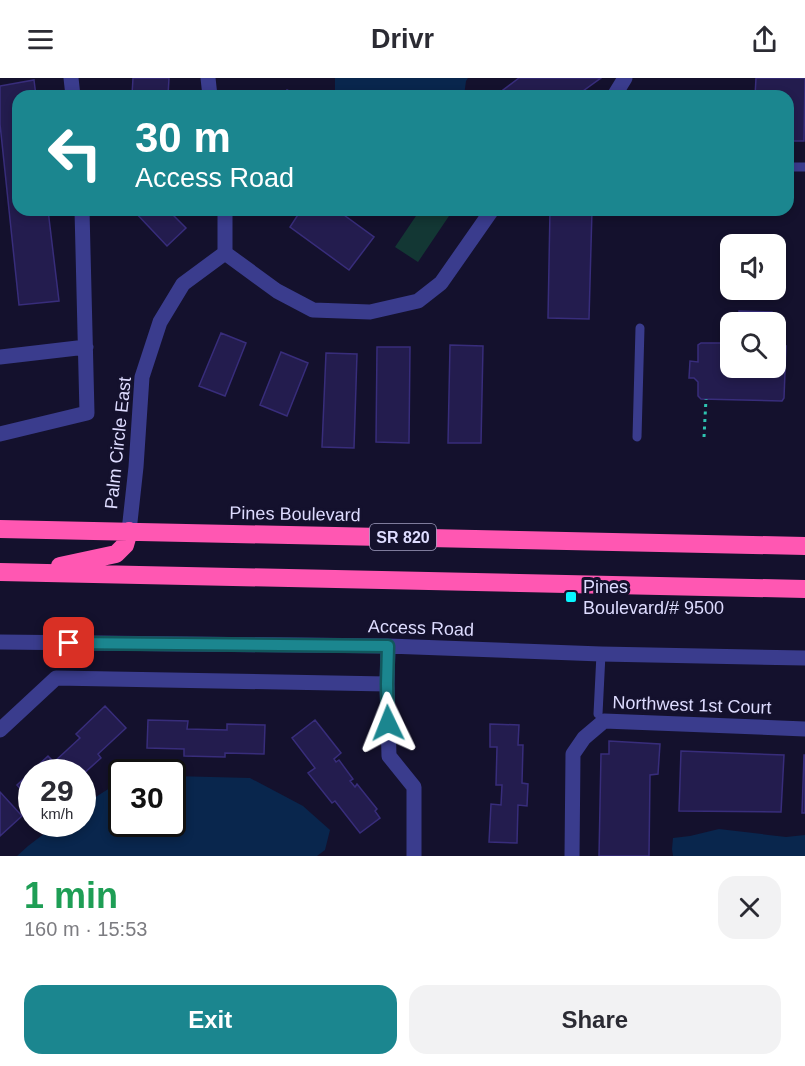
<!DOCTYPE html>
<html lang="en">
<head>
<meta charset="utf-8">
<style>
	body { margin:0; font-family:Helvetica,sans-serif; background:#f2f2f3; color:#2b2b33; height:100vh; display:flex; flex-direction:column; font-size:22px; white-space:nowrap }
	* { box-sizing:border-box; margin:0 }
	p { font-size:20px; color:#7c7c81 }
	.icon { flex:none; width:33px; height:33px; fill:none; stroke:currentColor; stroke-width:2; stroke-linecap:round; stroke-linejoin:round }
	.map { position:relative; height:778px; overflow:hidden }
	.sheet { display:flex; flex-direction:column; background:#fff; flex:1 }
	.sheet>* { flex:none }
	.hud { position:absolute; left:12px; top:12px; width:782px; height:126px; border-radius:18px; box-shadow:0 3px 9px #0003; background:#1b868f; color:#fff; overflow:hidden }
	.buttons { position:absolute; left:720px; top:156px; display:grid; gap:12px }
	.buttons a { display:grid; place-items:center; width:66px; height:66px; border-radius:12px; background:#fff; box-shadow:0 3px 9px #0003; font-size:30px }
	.speed { position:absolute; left:18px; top:681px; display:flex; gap:12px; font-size:30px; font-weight:700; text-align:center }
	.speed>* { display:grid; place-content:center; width:78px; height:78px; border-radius:50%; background:#fff; box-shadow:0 3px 9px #0003; line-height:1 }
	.speed small { font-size:15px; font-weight:400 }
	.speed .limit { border:3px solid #111; border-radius:9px; background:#fff; color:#111 }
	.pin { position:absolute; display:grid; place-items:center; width:51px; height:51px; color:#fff; margin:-26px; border-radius:12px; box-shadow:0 3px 9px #0006 }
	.me { position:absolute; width:66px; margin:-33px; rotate:358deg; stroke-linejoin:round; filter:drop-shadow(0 0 4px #0008) }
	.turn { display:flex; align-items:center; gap:21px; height:126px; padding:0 24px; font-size:27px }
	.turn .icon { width:78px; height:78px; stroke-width:2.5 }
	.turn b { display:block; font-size:42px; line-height:51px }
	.round { display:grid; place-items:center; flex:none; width:63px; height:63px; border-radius:18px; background:#f2f2f3 }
	.head { display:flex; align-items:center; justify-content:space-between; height:102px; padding:0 24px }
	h1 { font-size:36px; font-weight:600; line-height:45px; color:#1e9e55 }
	.action { display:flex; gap:12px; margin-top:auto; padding:12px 24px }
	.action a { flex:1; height:69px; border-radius:18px; background:#1b868f; color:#fff; font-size:24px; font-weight:600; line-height:69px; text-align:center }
	.action a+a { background:#f2f2f3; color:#2b2b33 }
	header { display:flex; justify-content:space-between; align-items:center; height:78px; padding:0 24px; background:#fff; font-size:27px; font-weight:600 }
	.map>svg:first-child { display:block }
	.green { fill:#133734 }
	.water { fill:#09264d }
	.building { fill:#231c4e; stroke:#382d7b; stroke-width:1.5 }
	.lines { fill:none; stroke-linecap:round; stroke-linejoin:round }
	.path { stroke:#2dc3b0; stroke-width:3; stroke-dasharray:3 4.5; stroke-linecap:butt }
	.lane { stroke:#3a3c8d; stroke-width:9 }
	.street { stroke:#3a3c8d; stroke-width:15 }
	.highway { stroke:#ff57b2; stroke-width:18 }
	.route-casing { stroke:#12575d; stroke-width:15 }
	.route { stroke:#1b868f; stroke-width:10 }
	.poi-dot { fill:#08f6ff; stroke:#14112d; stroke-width:2 }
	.labels { text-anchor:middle; stroke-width:6; stroke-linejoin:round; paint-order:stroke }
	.shield { fill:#14112d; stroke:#a19fc0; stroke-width:1.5 }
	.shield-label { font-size:16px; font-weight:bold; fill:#dedcff }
	.street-label { font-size:18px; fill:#dedcff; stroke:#14112d }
	.poi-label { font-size:18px; fill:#dedcff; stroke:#14112d; text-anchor:start }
</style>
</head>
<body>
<header><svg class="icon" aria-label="menu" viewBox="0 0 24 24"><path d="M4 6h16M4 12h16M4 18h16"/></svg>Drivr<svg class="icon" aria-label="share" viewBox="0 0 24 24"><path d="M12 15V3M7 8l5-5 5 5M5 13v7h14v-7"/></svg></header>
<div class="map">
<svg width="805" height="778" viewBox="0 0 805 778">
	<rect width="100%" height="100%" fill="#14112d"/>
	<path class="green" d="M 420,132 L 447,132 L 451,135 L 418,184 L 395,169 Z"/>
	<path class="water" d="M 335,0 L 468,0 L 466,3 L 464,18 L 335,18 Z
		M 173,698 L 250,700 L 303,728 L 330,752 L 325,772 L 317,778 L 17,778 L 28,768 L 57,746 L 82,746 L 83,727 L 121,703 L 122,746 L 172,746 Z
		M 719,751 L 786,759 L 805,757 L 805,778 L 673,778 L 672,771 L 673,760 L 690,758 Z"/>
	<path class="building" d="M 133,0 L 169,0 L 168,18 L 132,17 Z
		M 519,0 L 601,0 L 576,18 L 495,18 Z
		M 756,0 L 805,0 L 804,63 L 788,63 L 788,18 L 755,18 Z
		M 34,2 L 36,18 L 18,18 L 18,132 L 48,132 L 59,223 L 19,227 L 0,46 L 0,8 Z
		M 287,12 L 300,18 L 284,18 Z
		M 133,132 L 168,132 L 186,150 L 167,168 Z
		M 301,132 L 337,132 L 374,159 L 349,192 L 290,149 Z
		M 550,132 L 592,132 L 589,241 L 548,240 Z
		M 739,233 L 772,234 L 772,244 L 739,244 Z
		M 221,255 L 246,265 L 225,318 L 199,308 Z
		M 701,265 L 730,265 L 730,290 L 776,290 L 776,266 L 783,266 L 786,268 L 784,320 L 782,323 L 701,321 L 698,318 L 698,304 L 694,300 L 689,300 L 690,283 L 698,284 L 698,267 Z
		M 450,267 L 483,268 L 481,365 L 448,365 Z
		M 377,269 L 410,269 L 409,365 L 376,364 Z
		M 281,274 L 308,285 L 287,338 L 260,327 Z
		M 326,275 L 357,276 L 354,370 L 322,369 Z
		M 105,628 L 126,650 L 98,676 L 101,680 L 82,697 L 82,694 L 32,694 L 32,723 L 17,707 L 48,678 L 54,684 L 80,660 L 76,656 Z
		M 148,642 L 188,643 L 187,651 L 227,652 L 227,646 L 265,647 L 264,676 L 225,675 L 225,679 L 184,678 L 184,671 L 147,670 Z
		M 315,642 L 341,675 L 334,681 L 336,684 L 339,682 L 353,701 L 350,703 L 355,709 L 357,706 L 377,731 L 375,733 L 380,740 L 360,755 L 335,723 L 332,725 L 308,695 L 315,690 L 292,660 Z
		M 490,646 L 519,647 L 518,667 L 523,667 L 522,705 L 528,706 L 527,728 L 518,727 L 517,765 L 489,764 L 491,726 L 501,727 L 502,707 L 496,707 L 497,669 L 490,669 Z
		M 609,663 L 660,666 L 658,696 L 650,697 L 649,778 L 599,778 L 601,676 L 609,676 Z
		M 681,673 L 784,677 L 781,734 L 679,733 Z
		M 804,677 L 805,677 L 805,735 L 802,735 Z
		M 0,714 L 22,738 L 0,758 Z"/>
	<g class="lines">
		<path class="path" d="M 704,359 L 706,321"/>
		<path class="lane" d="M 788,89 L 805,89
			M 637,359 L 640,250
			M 598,636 L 601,576"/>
		<path class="street" d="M 71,0 L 73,18
			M 208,0 L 210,18
			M 614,18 L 625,0
			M 225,175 L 277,213 L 313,232 L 370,234 L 418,223 L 441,205 L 492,132
			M 0,279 L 86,269
			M 0,356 L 87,335 L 82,132
			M 129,453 L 136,389 L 142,299 L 160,244 L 183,206 L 225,175 L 225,132
			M 0,564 L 388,568 L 601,576 L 805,580
			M 388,568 L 387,606 L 389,678 L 414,709 L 414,778
			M 0,652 L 56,600 L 387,606
			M 572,778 L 573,676 L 584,660 L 604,643 L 805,651"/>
		<path class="highway" d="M 0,451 L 805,468
			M 60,488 L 116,476 L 125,467 L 129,453
			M 0,494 L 805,511"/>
	</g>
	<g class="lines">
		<g class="route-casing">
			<path id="route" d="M 69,565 L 388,568 L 387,606 L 388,645"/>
		</g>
		<use href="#route" class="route"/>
	</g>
	<rect class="poi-dot" x="565" y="513" width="12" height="12" rx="3"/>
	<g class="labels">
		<rect class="shield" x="370" y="446" width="66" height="26" rx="4.5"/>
		<g class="shield-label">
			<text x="403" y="465">SR 820</text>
		</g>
		<g class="street-label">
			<text transform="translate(118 365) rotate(-84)" y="6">Palm Circle East</text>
			<text transform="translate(295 436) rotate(1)" y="6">Pines Boulevard</text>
			<text transform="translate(421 550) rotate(2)" y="6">Access Road</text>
			<text transform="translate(692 627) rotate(2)" y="6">Northwest 1st Court</text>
		</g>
		<g class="poi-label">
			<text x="583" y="515">Pines<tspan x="583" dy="21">Boulevard/# 9500</tspan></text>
		</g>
	</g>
</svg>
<div class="buttons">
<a><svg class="icon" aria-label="sound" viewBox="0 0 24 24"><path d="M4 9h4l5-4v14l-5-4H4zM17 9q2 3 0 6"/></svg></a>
<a><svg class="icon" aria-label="search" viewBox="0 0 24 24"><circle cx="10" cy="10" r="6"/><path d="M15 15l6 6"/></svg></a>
</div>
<div class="speed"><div>29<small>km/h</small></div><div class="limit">30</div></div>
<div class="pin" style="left:69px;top:565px;background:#d93025"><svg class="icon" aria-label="arrive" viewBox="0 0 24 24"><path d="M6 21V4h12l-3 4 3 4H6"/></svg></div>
<svg class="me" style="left:388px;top:645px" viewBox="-20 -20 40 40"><path d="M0-17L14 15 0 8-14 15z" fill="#1b868f" stroke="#fff" stroke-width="4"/></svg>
<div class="hud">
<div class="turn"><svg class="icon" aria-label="left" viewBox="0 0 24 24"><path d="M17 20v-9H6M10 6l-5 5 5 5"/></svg><div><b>30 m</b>Access Road</div></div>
</div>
</div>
<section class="sheet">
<div class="head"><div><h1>1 min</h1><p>160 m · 15:53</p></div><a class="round"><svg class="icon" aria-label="close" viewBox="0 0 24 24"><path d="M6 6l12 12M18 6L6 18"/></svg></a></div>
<div class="action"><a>Exit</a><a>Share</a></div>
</section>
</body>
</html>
